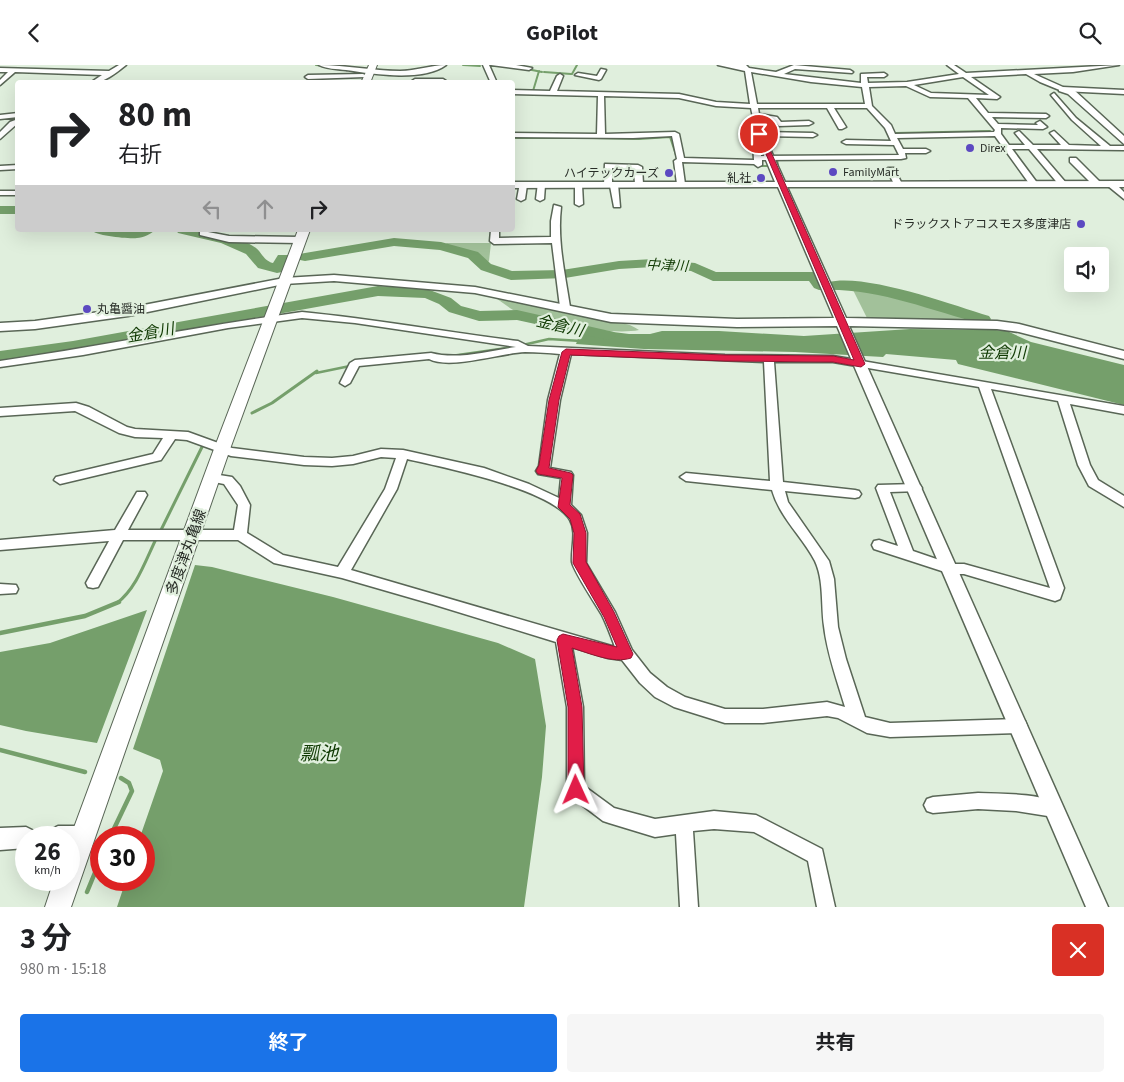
<!DOCTYPE html>
<html lang="ja">
<head>
<meta charset="utf-8">
<style>
	body { margin:0; font-family:"Source Sans 3","Noto Sans JP",sans-serif; background:#f6f6f6; color:#202124; height:100vh; display:flex; flex-direction:column; font-size:19px; white-space:nowrap }
	* { box-sizing:border-box; margin:0 }
	p { font-size:16px; color:#757577 }
	.icon { flex:none; width:28px; height:28px; fill:none; stroke:currentColor; stroke-width:2; stroke-linecap:round; stroke-linejoin:round }
	.map { position:relative; height:842px; overflow:hidden }
	.sheet { display:flex; flex-direction:column; background:#fff; flex:1 }
	.sheet>* { flex:none }
	.top-card { position:absolute; left:15px; top:15px; width:500px; height:152px; border-radius:5px; box-shadow:0 5px 20px #0002; background:#fff; color:#202124; overflow:hidden }
	.controls { position:absolute; left:1064px; top:182px; display:grid; gap:10px }
	.controls a { display:grid; place-items:center; width:45px; height:45px; border-radius:5px; background:#fff; box-shadow:0 5px 20px #0002; font-size:25px }
	.speed { position:absolute; left:15px; top:761px; display:flex; gap:10px; font-size:25px; font-weight:700; text-align:center }
	.speed>* { display:grid; place-content:center; width:65px; height:65px; border-radius:50%; background:#fff; box-shadow:0 5px 20px #0002; line-height:1 }
	.speed small { font-size:12px; font-weight:400 }
	.speed .limit { border:8px solid #d22; background:#fff; color:#111 }
	.pin { position:absolute; display:grid; place-items:center; width:42px; height:42px; color:#fff; margin:-21px; border:2px solid #fff; border-radius:50%; box-shadow:0 1px 5px #0007 }
	.me { position:absolute; width:55px; margin:-28px; rotate:359deg; stroke-linejoin:round; filter:drop-shadow(0 0 4px #0008) }
	.turn { display:flex; align-items:center; gap:18px; height:105px; padding:0 20px; font-size:22px }
	.turn .icon { width:65px; height:65px; stroke-width:2.5 }
	.turn b { display:block; font-size:35px; line-height:42px }
	.lanes { display:flex; align-items:center; height:48px; padding:0 20px; background:#0003; justify-content:center; gap:25px; direction:ltr }
	.lanes .off { opacity:.35 }
	.round { display:grid; place-items:center; flex:none; width:52px; height:52px; border-radius:5px; background:#f6f6f6 }
	.summary { display:flex; align-items:center; justify-content:space-between; height:85px; padding:0 20px }
	h1 { font-size:30px; font-weight:700; line-height:38px }
	.button { display:flex; gap:10px; margin-top:auto; padding:10px 20px }
	.button a { flex:1; height:58px; border-radius:5px; background:#1a73e8; color:#fff; font-size:20px; font-weight:700; line-height:58px; text-align:center }
	.button a+a { background:#f6f6f6; color:#202124 }
	header { display:flex; justify-content:space-between; align-items:center; height:65px; padding:0 20px; background:#fff; font-size:22px; font-weight:700 }
	.map>svg:first-child { display:block }
	.green { fill:#a2c19a }
	.water { fill:#759f6b }
	.lines { fill:none; stroke-linecap:round; stroke-linejoin:round }
	.stream-far3 { stroke:#759f6b; stroke-width:2 }
	.stream-far2 { stroke:#759f6b; stroke-width:2.5 }
	.stream-far1 { stroke:#759f6b; stroke-width:3 }
	.stream { stroke:#759f6b; stroke-width:4.5 }
	.river { fill:#759f6b; fill-rule:evenodd }
	.minor-casing { stroke:#596656; stroke-width:3 }
	.tertiary-casing { stroke:#596656; stroke-width:3 }
	.secondary-casing { stroke:#596656; stroke-width:2 }
	.minor { fill:#fff; fill-rule:evenodd }
	.tertiary { fill:#fff; fill-rule:evenodd }
	.secondary { fill:#fff; fill-rule:evenodd }
	.route { fill:#e11d48; stroke:#92132f }
	.poi-dot { fill:#5c49c1; stroke:#e0efdd; stroke-width:2 }
	.labels { text-anchor:middle; stroke-width:4.5; stroke-linejoin:round; paint-order:stroke }
	.far-poi-label { font-size:12px; fill:#292e28; stroke:#e0efdd; text-anchor:start }
	.far-water-label { font-size:14px; font-style:italic; fill:#103a03; stroke:#e0efdd }
	.street-label { font-size:15px; fill:#292e28; stroke:#e0efdd }
	.water-label { font-size:16px; font-style:italic; fill:#103a03; stroke:#e0efdd }
	.near-water-label { font-size:19px; font-style:italic; fill:#103a03; stroke:#e0efdd }
</style>
</head>
<body>
<header><svg class="icon" aria-label="back" viewBox="0 0 24 24"><path d="M15 5l-7 7 7 7"/></svg>GoPilot<svg class="icon" aria-label="search" viewBox="0 0 24 24"><circle cx="10" cy="10" r="6"/><path d="M15 15l6 6"/></svg></header>
<div class="map">
<svg width="1124" height="842" viewBox="0 0 1124 842">
	<rect width="100%" height="100%" fill="#e0efdd"/>
	<path class="green" d="M 447,178 L 491,178 L 489,196 L 486,199 C 476,186 459,185 444,180 Z
		M 852,223 L 891,228 L 979,254 L 983,257 L 868,255 Z
		M 493,231 C 532,239 569,247 607,256 C 621,260 626,256 639,265 C 609,271 550,257 520,248 C 511,245 502,237 493,231 Z"/>
	<path class="water" d="M 582,263 L 629,269 L 650,269 L 662,266 L 719,266 L 804,271 L 910,264 L 996,265 L 1007,266 L 1031,277 L 1124,300 L 1124,340 L 958,299 L 956,295 L 886,289 L 883,292 L 795,287 L 644,284 L 576,279 Z
		M 195,500 L 212,502 L 333,532 L 498,578 L 535,594 L 546,661 L 542,712 L 524,842 L 117,842 L 126,815 L 144,815 L 144,772 L 140,772 L 163,706 L 160,695 L 133,684 Z
		M 147,545 L 97,678 L 26,666 L 0,660 L 0,587 L 50,578 Z"/>
	<g class="lines">
		<path class="stream-far3" d="M 316,0 L 325,1
			M 463,0 L 480,1
			M 490,1 L 498,1
			M 527,4 L 542,7
			M 544,7 L 571,9
			M 572,9 L 577,0
			M 533,26 L 539,6
			M 896,68 L 990,66
			M 512,73 L 584,73
			M 593,73 L 639,74 L 670,72 L 677,93
			M 760,99 L 761,101 L 769,101
			M 778,101 L 777,94 L 779,94"/>
		<path class="stream-far2" d="M 451,291 L 514,282 L 549,274 L 581,276
			M 316,308 L 350,301"/>
		<path class="stream-far1" d="M 252,348 L 272,338 L 317,306
			M 160,467 L 202,382
			M 117,538 C 137,523 146,494 157,472"/>
		<path class="stream" d="M 0,568 L 85,551 L 119,537
			M 0,685 L 85,707
			M 110,772 L 132,726 L 129,718 L 121,713
			M 87,827 L 101,793"/>
		<path class="river" d="M 0,141 L 18,141 L 18,149 L 0,149 Z
			M 91,165 L 155,165 C 151,169 143,173 137,173 C 129,174 96,171 91,165 Z
			M 176,165 C 202,165 234,167 256,183 C 262,188 264,196 273,198 L 278,190 L 290,190 L 292,193 L 282,207 L 277,208 L 258,203 L 246,189 L 221,178 L 178,168 Z
			M 394,173 L 441,177 L 478,187 L 491,199 L 512,206 L 562,205 L 619,196 L 653,194 L 695,198 L 716,207 L 815,207 L 820,208 L 825,216 L 828,217 C 866,208 950,239 989,251 L 991,254 L 989,257 L 983,259 C 928,245 876,222 819,225 L 814,223 L 809,216 L 713,216 L 691,206 L 653,202 L 619,204 L 565,213 L 511,215 L 481,205 L 468,193 L 440,185 L 394,181 L 305,196 L 300,195 L 298,192 L 300,189 L 305,188 Z
			M 378,221 L 427,224 L 451,233 L 461,241 L 480,246 L 517,245 L 614,267 L 616,270 L 614,273 L 608,275 L 517,255 L 479,256 L 449,247 L 439,239 L 425,233 L 378,231 L 73,286 L 0,296 L 0,286 L 73,276 Z"/>
		<g class="minor-casing">
			<path id="minor" d="M 119,0 L 126,0 C 116,8 104,18 90,18 L 102,10 L 15,7 L 0,20 L 0,15 L 8,7 L 0,7 L 0,3 L 109,6 Z
				M 319,0 C 346,0 373,6 400,6 C 416,6 431,0 446,0 C 423,17 373,9 346,5 C 337,4 326,4 319,0 Z
				M 483,0 L 489,0 L 497,18 L 491,18 Z
				M 491,0 L 516,0 L 532,3 L 529,5 Z
				M 718,0 L 746,0 L 749,3 L 776,7 L 794,0 L 850,5 L 853,7 L 852,8 L 795,4 L 784,9 L 861,18 L 861,9 L 884,8 L 887,10 L 884,12 L 867,12 L 868,18 L 907,17 L 959,9 L 947,0 L 954,0 L 966,8 L 1119,0 L 1073,7 L 1034,9 L 1063,22 L 1124,25 L 1124,29 L 1062,26 L 1040,17 L 1026,9 L 971,12 L 1000,32 L 997,34 L 976,33 L 988,48 L 1046,49 L 1049,51 L 1046,53 L 992,52 L 998,59 L 1038,60 L 1036,58 L 1040,56 L 1047,62 L 1043,64 L 1001,63 L 1001,69 L 1009,80 L 1025,80 L 1015,68 L 1019,66 L 1033,80 L 1061,80 L 1050,68 L 1054,66 L 1069,80 L 1101,81 L 1072,55 L 1051,30 L 1054,28 L 1076,53 L 1110,81 L 1124,81 L 1124,85 L 1037,84 L 1067,119 L 1063,121 L 1060,121 L 1029,84 L 1012,84 L 1038,119 L 1031,121 L 995,71 L 897,73 L 903,84 L 926,84 L 930,86 L 926,88 L 905,88 L 906,93 L 901,94 L 762,95 L 762,100 L 758,102 L 754,99 L 682,97 L 685,119 L 681,121 L 677,119 L 674,96 L 677,94 L 672,71 L 633,73 L 512,72 L 512,68 L 597,69 L 598,31 L 512,29 L 512,25 L 550,26 L 557,11 L 560,9 L 563,11 L 557,26 L 679,29 L 716,37 L 750,39 L 745,6 ZM 751,7 L 811,17 L 862,22 L 865,39 L 757,39 ZM 963,12 L 989,30 L 931,28 L 914,20 ZM 906,21 L 930,32 L 968,33 L 995,65 L 994,67 L 895,69 L 891,60 L 872,41 L 869,22 ZM 604,31 L 679,33 L 716,41 L 751,43 L 757,71 L 753,77 L 754,95 L 684,93 L 679,69 L 675,67 L 605,69 ZM 758,43 L 827,43 L 839,64 L 842,64 L 846,62 L 834,43 L 867,43 L 885,63 L 891,76 L 846,75 L 842,77 L 846,79 L 894,80 L 899,90 L 761,91 L 761,77 L 764,71 L 813,72 L 817,70 L 813,68 L 761,67 L 759,54 L 773,55 L 779,61 L 809,60 L 813,58 L 809,56 L 781,57 L 777,52 L 759,49 Z
				M 601,4 L 606,5 L 601,14 L 599,15 L 575,10 L 578,8 L 597,11 Z
				M 363,9 L 365,10 L 365,12 L 308,14 L 305,12 L 308,10 Z
				M 415,14 L 443,14 L 446,16 L 413,17 L 412,16 Z
				M 18,48 L 18,52 L 0,54 L 0,50 Z
				M 18,54 L 18,58 L 0,74 L 0,67 L 10,57 Z
				M 1070,93 L 1076,93 L 1100,117 L 1100,121 L 1094,121 L 1070,97 Z
				M 605,99 L 638,100 L 642,102 L 643,119 L 639,121 L 635,119 L 634,104 L 612,103 L 612,117 L 618,119 L 620,142 L 614,142 L 610,121 L 604,119 Z
				M 18,100 L 18,104 L 0,105 L 0,101 Z
				M 888,103 L 894,103 L 902,119 L 901,121 L 895,121 L 887,105 Z
				M 1108,117 L 1114,117 L 1124,127 L 1124,134 L 1108,121 Z
				M 520,118 L 527,120 L 525,134 L 521,136 L 517,134 Z
				M 538,118 L 545,120 L 544,134 L 540,136 L 536,134 Z
				M 575,118 L 582,120 L 583,139 L 579,141 L 575,139 Z
				M 0,126 L 18,126 L 18,130 L 0,130 Z
				M 554,140 L 561,142 C 557,175 565,209 570,242 L 565,245 L 560,242 L 552,178 L 494,179 L 490,176 L 491,165 L 499,165 L 499,173 L 551,172 L 551,156 Z
				M 200,165 L 208,165 L 208,167 L 229,171 L 300,172 L 304,175 L 300,178 L 229,177 L 200,170 Z
				M 302,247 C 374,254 446,267 518,276 L 528,281 L 725,290 L 833,291 L 1124,341 L 1124,349 L 1070,339 L 1090,400 L 1098,415 L 1124,431 L 1124,442 L 1089,421 L 1078,400 L 1058,336 L 991,324 L 1064,523 L 1060,534 L 1055,536 L 964,509 L 951,509 L 874,484 L 872,480 L 874,476 L 879,475 L 898,481 L 876,423 L 878,420 L 916,419 L 920,420 L 922,423 L 920,426 L 890,427 L 913,486 L 951,499 L 964,499 L 1050,523 L 979,322 L 833,297 L 774,297 L 783,417 L 855,425 L 859,426 L 861,429 L 859,432 L 855,433 L 785,426 L 788,437 L 829,496 L 834,514 L 838,562 L 846,594 L 865,652 L 890,658 L 1019,654 L 1025,656 L 1027,661 L 1025,666 L 1019,668 L 890,672 L 867,668 L 838,653 L 827,651 L 763,658 L 725,658 L 674,642 L 655,632 L 640,618 L 622,595 L 608,593 L 572,582 L 583,642 L 584,721 L 614,743 L 655,754 L 714,746 L 756,750 L 762,753 L 822,784 L 835,842 L 817,842 L 808,796 L 754,767 L 714,764 L 693,766 L 698,842 L 680,842 L 676,769 L 655,772 L 609,758 L 603,756 L 570,731 L 567,725 L 567,642 L 556,577 L 432,539 L 342,513 L 274,498 L 238,475 L 123,475 L 98,522 L 93,523 L 88,522 L 86,518 L 109,476 L 0,485 L 0,475 L 115,465 L 137,427 L 145,427 L 147,430 L 128,465 L 234,465 L 238,440 L 224,419 L 209,416 L 207,413 L 213,409 L 232,412 L 240,421 L 250,440 L 247,468 L 283,490 L 338,502 L 385,424 L 396,393 L 381,392 L 353,399 L 332,401 L 304,400 L 231,391 L 187,375 L 175,374 L 161,395 L 60,419 L 54,415 L 56,412 L 153,389 L 163,373 L 135,372 L 119,368 L 75,346 L 0,351 L 0,343 L 76,338 L 89,342 L 127,362 L 135,364 L 188,367 L 232,383 L 304,392 L 332,393 L 353,391 L 381,384 L 403,385 L 484,403 L 529,419 L 559,433 L 561,413 L 538,409 L 536,406 L 539,401 L 548,335 L 560,289 C 549,288 537,287 525,287 C 501,288 450,305 429,294 L 359,301 L 350,318 L 345,321 L 340,318 L 350,298 L 355,295 L 431,288 C 458,295 488,286 516,282 L 355,258 L 302,253 L 228,263 L 83,290 L 0,302 L 0,296 C 101,281 201,261 302,247 ZM 571,289 L 764,297 L 770,416 L 686,408 L 680,412 L 686,416 L 772,425 C 780,453 802,471 815,496 C 824,515 821,540 824,561 C 827,588 837,615 845,642 L 827,637 L 763,644 L 725,644 L 685,632 L 667,622 L 650,608 L 632,585 L 615,547 L 586,498 L 587,468 L 581,450 L 571,440 L 573,410 L 571,407 L 550,403 L 560,335 ZM 407,394 C 442,402 552,424 570,455 C 577,467 571,483 572,497 C 574,507 595,538 602,550 C 607,560 611,571 615,582 L 351,505 L 397,424 Z
				M 0,519 L 16,520 L 18,524 L 16,528 L 0,529 Z
				M 978,728 C 1004,729 1035,728 1060,738 L 1063,744 L 1060,750 L 1054,752 L 1016,746 L 978,744 L 933,748 L 927,746 L 924,740 L 927,734 L 933,732 Z"/>
		</g>
		<g class="tertiary-casing">
			<path id="tertiary" d="M 1059,22 L 1074,25 L 1124,71 L 1124,79 L 1068,29 L 1059,26 Z
				M 758,63 L 762,66 L 785,117 L 1124,116 L 1124,122 L 787,122 L 846,253 L 997,256 L 1019,259 L 1124,286 L 1124,294 L 1019,267 L 997,264 L 849,261 L 1108,842 L 1086,842 L 837,261 L 737,262 L 611,257 L 475,228 L 334,216 L 284,219 L 128,251 L 35,264 L 0,266 L 0,258 L 35,256 L 128,243 L 284,213 L 334,210 L 475,222 L 611,249 L 737,254 L 834,253 L 778,122 L 512,123 L 512,117 L 775,117 L 754,66 Z
				M 58,761 L 82,761 L 90,764 L 93,771 L 90,778 L 82,781 L 69,782 L 69,772 L 48,772 L 50,765 Z
				M 26,762 L 34,766 L 36,772 L 26,772 L 26,783 L 0,785 L 0,763 Z"/>
		</g>
		<g class="secondary-casing">
			<path id="secondary" d="M 369,0 L 377,0 L 370,18 L 361,18 Z
				M 298,165 L 310,165 L 230,384 L 71,842 L 45,842 L 54,815 L 69,815 L 69,776 L 214,384 Z"/>
		</g>
		<use href="#minor" class="minor"/>
		<use href="#tertiary" class="tertiary"/>
		<use href="#secondary" class="secondary"/>
	</g>
	<path class="route" d="M 757,68 L 763,69 L 865,299 L 861,302 L 833,297 L 725,296 L 570,290 L 559,335 L 549,403 L 571,408 L 573,410 L 570,440 L 580,449 L 586,468 L 586,497 L 614,547 L 633,589 L 631,593 C 613,599 589,588 572,583 L 582,642 L 584,725 L 582,730 L 576,732 L 571,730 L 568,725 L 568,642 L 557,575 L 559,571 L 563,569 L 617,582 L 604,552 L 573,498 L 574,468 L 570,454 L 558,442 L 562,413 L 538,409 L 536,406 L 539,400 L 549,335 L 562,287 L 566,284 L 725,290 L 833,291 L 854,295 Z"/>
	<g class="poi-dot">
		<circle cx="970" cy="83" r="5"/>
		<circle cx="833" cy="107" r="5"/>
		<circle cx="669" cy="108" r="5"/>
		<circle cx="761" cy="113" r="5"/>
		<circle cx="1081" cy="159" r="5"/>
		<circle cx="87" cy="244" r="5"/>
	</g>
	<g class="labels">
		<g class="far-poi-label">
			<text x="980" y="87">Direx</text>
			<text x="843" y="111">FamilyMart</text>
			<text x="659" y="112" text-anchor="end">ハイテックカーズ</text>
			<text x="751" y="117" text-anchor="end">糺社</text>
			<text x="1071" y="163" text-anchor="end">ドラックストアコスモス多度津店</text>
			<text x="97" y="248">丸亀醤油</text>
		</g>
		<g class="far-water-label">
			<text transform="translate(667 200) rotate(3)" y="5">中津川</text>
		</g>
		<g class="street-label">
			<text transform="translate(186 487) rotate(-70)" y="5">多度津丸亀線</text>
		</g>
		<g class="water-label">
			<text transform="translate(560 260) rotate(13)" y="6">金倉川</text>
			<text transform="translate(150 267) rotate(-10)" y="6">金倉川</text>
			<text x="1002" y="293">金倉川</text>
		</g>
		<g class="near-water-label">
			<text x="319" y="695">瓢池</text>
		</g>
	</g>
</svg>
<div class="controls">
<a><svg class="icon" aria-label="sound" viewBox="0 0 24 24"><path d="M4 9h4l5-4v14l-5-4H4zM17 9q2 3 0 6"/></svg></a>
</div>
<div class="speed"><div>26<small>km/h</small></div><div class="limit">30</div></div>
<div class="pin" style="left:759px;top:69px;background:#d93025"><svg class="icon" aria-label="arrive" viewBox="0 0 24 24"><path d="M6 21V4h12l-3 4 3 4H6"/></svg></div>
<svg class="me" style="left:576px;top:725px" viewBox="-20 -20 40 40"><path d="M0-17L14 15 0 8-14 15z" fill="#e11d48" stroke="#fff" stroke-width="4"/></svg>
<div class="top-card">
<div class="turn"><svg class="icon" aria-label="right" viewBox="0 0 24 24"><path d="M7 20v-9h11M14 6l5 5-5 5"/></svg><div><b>80 m</b>右折</div></div>
<div class="lanes"><svg class="icon off" aria-label="left" viewBox="0 0 24 24"><path d="M17 20v-9H6M10 6l-5 5 5 5"/></svg><svg class="icon off" aria-label="ahead" viewBox="0 0 24 24"><path d="M12 20V5M6 11l6-6 6 6"/></svg><svg class="icon" aria-label="right" viewBox="0 0 24 24"><path d="M7 20v-9h11M14 6l5 5-5 5"/></svg></div>
</div>
</div>
<section class="sheet">
<div class="summary"><div><h1>3 分</h1><p>980 m · 15:18</p></div><a class="round" style="background:#d93025;color:#fff"><svg class="icon" aria-label="close" viewBox="0 0 24 24"><path d="M6 6l12 12M18 6L6 18"/></svg></a></div>
<div class="button"><a>終了</a><a>共有</a></div>
</section>
</body>
</html>
